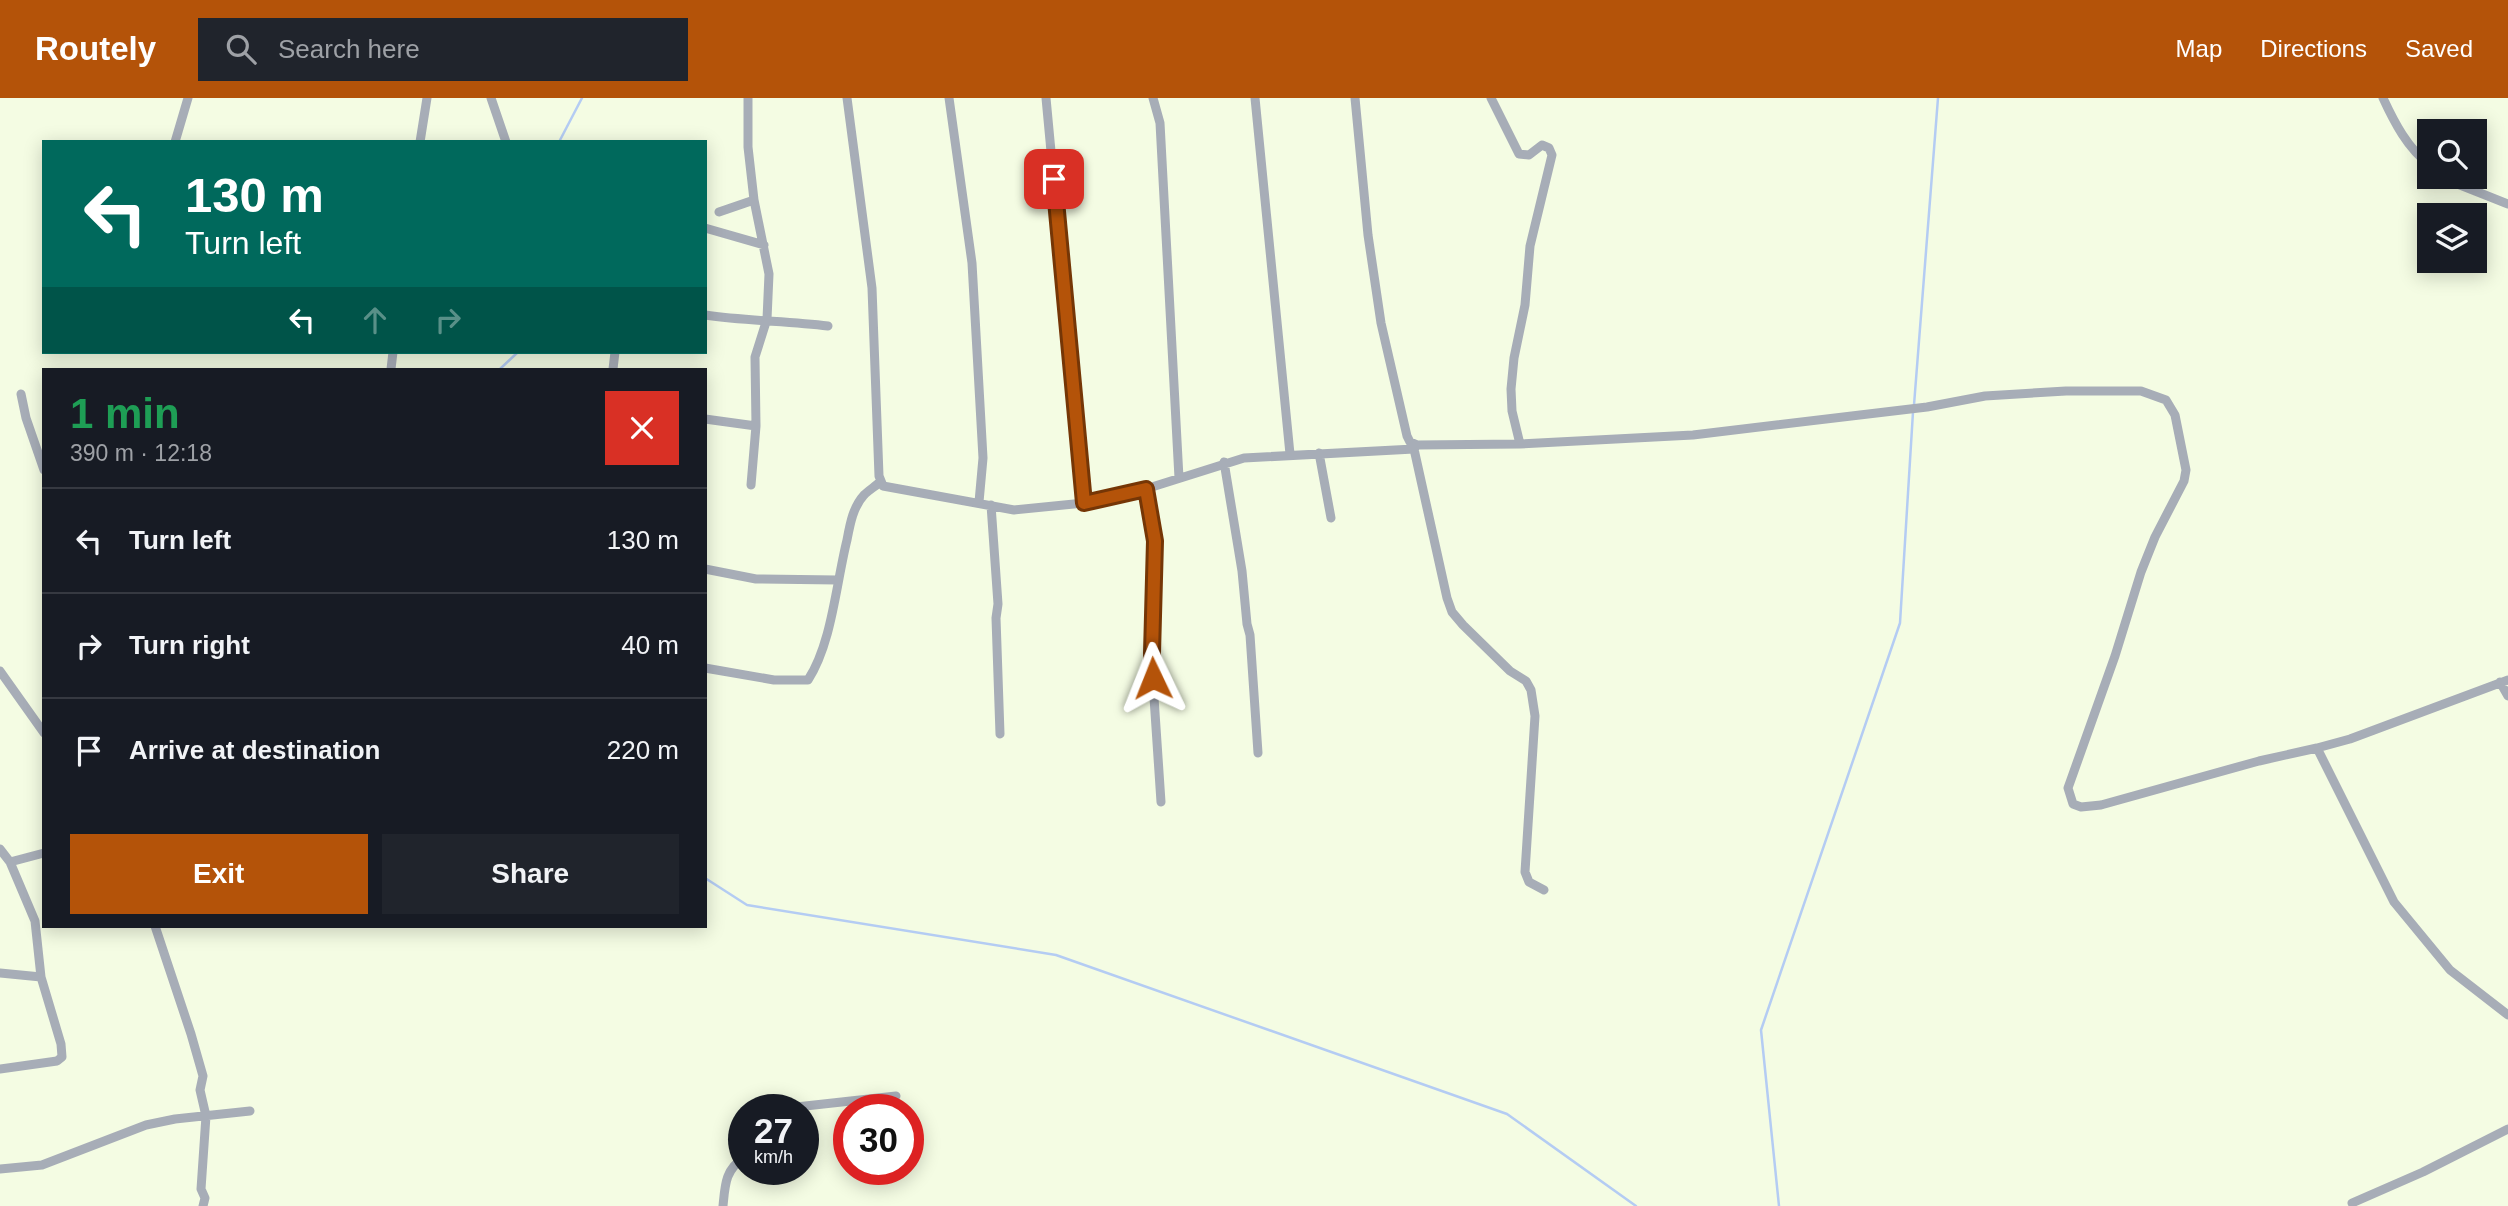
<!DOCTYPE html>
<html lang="en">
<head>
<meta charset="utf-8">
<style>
	body { margin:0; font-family:Arial,sans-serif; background:#20242c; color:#f1f3f6; height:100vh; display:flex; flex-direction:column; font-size:26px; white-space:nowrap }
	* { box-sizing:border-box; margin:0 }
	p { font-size:23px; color:#9ea1a6 }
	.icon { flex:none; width:38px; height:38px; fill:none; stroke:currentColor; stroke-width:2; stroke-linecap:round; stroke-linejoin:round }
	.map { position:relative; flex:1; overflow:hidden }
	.sheet { position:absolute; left:42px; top:270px; width:665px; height:560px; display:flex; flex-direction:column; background:#171b24; border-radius:0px; box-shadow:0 4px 18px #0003 }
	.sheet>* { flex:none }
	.banner { position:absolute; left:42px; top:42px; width:665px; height:214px; border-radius:0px; box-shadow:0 4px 18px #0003; background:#00695c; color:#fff; overflow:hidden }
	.buttons { position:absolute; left:2417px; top:21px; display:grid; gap:14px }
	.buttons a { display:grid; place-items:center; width:70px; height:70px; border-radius:0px; background:#171b24; box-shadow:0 4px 18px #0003; font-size:35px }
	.speed { position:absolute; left:728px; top:996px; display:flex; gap:14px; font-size:35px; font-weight:700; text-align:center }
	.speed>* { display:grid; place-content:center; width:91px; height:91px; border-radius:50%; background:#171b24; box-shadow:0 4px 18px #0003; line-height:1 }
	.speed small { font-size:18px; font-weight:400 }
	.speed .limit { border:10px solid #d22; background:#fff; color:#111 }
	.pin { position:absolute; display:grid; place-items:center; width:60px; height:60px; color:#fff; margin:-30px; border-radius:14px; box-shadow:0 4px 10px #0006 }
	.me { position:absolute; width:77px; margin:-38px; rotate:358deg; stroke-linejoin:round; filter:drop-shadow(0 0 5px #0008) }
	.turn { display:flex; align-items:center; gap:24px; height:147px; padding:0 28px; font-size:32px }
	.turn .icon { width:91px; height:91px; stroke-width:2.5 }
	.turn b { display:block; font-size:49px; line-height:60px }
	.lanes { display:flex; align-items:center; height:66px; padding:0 28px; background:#0003; justify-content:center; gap:35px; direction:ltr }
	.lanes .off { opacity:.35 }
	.round { display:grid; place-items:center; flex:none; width:74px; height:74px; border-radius:0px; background:#20242c }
	.summary { display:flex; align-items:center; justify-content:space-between; height:119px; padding:0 28px }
	h1 { font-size:42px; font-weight:700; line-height:52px; color:#1e9e55 }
	.primary-button { display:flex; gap:14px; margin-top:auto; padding:14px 28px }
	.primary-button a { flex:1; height:80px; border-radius:0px; background:#b45309; color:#fff; font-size:28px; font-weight:700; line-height:80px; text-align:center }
	.primary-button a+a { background:#20242c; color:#f1f3f6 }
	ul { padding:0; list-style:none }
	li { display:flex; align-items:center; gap:21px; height:105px; padding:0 28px; border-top:2px solid #363941 }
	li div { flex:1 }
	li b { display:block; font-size:26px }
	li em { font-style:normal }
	header { display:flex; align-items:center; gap:42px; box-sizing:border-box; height:98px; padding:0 35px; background:#b45309; color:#fff }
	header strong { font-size:33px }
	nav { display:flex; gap:38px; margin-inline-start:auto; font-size:24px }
	.search { width:490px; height:63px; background:#20242c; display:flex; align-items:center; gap:18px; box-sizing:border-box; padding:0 24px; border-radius:0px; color:#9ea1a6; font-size:26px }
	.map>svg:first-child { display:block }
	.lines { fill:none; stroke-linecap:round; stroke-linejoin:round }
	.stream { stroke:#b4ccf3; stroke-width:2.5 }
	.street { stroke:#a7adb7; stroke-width:9 }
	.route-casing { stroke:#753606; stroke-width:18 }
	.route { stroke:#b45309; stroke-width:12 }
</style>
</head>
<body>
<header>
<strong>Routely</strong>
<div class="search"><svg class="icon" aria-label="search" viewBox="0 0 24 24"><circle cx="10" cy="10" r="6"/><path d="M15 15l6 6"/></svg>Search here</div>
<nav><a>Map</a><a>Directions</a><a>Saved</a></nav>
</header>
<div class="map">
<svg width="2508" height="1108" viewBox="0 0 2508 1108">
	<rect width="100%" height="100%" fill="#f4fce3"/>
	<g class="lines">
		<path class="stream" d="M 559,44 L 582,0
			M 500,271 L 518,254
			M 1914,307 L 1938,0
			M 705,780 L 747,807 L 1056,857 L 1507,1016 L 1636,1108
			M 1779,1108 L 1761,932 L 1900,525 L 1913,314"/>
		<path class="street" d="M 491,0 L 506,44
			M 748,0 L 748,49 L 754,102 L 769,176 L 767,221 L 755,259 L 756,328 L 751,387
			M 847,0 L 872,190 L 879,378 L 883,388 L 1014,412 L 1084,405 L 1136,394 L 1244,360 L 1414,351 L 1417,347
			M 949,0 L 972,165 L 983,360 L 979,404
			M 1046,0 L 1084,405
			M 1153,0 L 1160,25 L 1179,380
			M 1255,0 L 1290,356
			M 1355,0 L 1368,137 L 1381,225 L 1407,338 L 1410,344 L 1417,347 L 1520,346 L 1693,337 L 1927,309 L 1985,298 L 2066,293 L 2141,293 L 2166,302 L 2175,317 L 2186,372 L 2184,383 L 2155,439 L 2141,474 L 2115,558 L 2068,690 L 2073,706 L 2081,709 L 2101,707 L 2259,663 L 2317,650 L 2350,641 L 2508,582
			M 1491,0 L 1519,56 L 1529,57 L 1542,47 L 1549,50 L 1552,57 L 1530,148 L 1525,207 L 1514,260 L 1511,291 L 1512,313 L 1520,346
			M 2383,0 C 2394,24 2408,51 2429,66
			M 175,44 L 188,0
			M 420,44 L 427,0
			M 2446,79 L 2455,85 L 2508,106
			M 719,114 L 754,102
			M 705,130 L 764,147
			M 705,217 C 746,223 787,223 828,228
			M 391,271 L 393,254
			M 613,271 L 615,254
			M 21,296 L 26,320 L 44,372
			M 705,321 L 756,328
			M 1414,351 L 1447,500 L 1452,514 L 1463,527 L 1510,573 L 1526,583 L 1531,592 L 1535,618 L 1525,774 L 1529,784 L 1544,792
			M 1319,355 L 1331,420
			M 1224,364 L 1242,473 L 1247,526 L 1250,537 L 1258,655
			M 1146,391 L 1155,443 L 1151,555 L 1161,704
			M 991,407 L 998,506 L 996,520 L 1000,636
			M 705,471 L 756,481 L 837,482
			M 705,570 L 774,582 L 808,582 C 832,545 836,486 847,442 C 850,426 853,409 864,397 C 869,392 876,388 881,383
			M 0,573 L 44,635
			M 2500,584 L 2508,598
			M 2317,650 L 2394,804 L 2450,872 L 2508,917
			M 0,751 L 10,764 L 35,823 L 41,879 L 61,946 L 62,959 L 57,963 L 0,971
			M 10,764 L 44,755
			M 155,828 L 191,936 L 203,978 L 200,992 L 206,1018 L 201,1091 L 205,1100 L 203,1108
			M 0,875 L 41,879
			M 769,1012 L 896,998
			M 0,1071 L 42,1067 L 146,1027 L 175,1021 L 250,1013
			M 2352,1105 L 2423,1074 L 2508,1031
			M 723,1108 C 725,1088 725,1071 744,1060"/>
	</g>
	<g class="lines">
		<g class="route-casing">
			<path id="route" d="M 1054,81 L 1084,405 L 1146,391 L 1155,443 L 1152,555 L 1153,580"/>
		</g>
		<use href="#route" class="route"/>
	</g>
</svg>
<div class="buttons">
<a><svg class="icon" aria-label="search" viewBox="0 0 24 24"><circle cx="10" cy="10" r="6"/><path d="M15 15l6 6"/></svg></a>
<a><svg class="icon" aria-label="layers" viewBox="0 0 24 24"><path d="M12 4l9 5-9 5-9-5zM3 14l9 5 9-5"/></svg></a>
</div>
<div class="speed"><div>27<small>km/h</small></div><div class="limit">30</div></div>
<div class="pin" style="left:1054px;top:81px;background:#d93025"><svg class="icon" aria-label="arrive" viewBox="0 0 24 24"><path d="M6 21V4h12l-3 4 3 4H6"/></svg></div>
<svg class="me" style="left:1153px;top:580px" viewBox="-20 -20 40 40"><path d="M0-17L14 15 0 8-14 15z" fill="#b45309" stroke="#fff" stroke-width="4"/></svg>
<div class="banner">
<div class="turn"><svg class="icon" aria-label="left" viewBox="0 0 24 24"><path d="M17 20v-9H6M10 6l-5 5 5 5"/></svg><div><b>130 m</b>Turn left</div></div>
<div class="lanes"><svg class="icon" aria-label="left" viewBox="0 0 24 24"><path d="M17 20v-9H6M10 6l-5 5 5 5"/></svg><svg class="icon off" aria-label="ahead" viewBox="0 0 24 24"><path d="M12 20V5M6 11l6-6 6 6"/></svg><svg class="icon off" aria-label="right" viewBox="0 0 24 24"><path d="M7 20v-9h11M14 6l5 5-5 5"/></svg></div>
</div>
<section class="sheet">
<div class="summary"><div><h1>1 min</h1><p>390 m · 12:18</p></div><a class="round" style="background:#d93025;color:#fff"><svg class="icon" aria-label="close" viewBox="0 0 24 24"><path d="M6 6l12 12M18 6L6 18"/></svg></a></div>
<ul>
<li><svg class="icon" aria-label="left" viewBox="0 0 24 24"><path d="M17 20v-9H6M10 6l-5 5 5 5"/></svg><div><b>Turn left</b></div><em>130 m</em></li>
<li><svg class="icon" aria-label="right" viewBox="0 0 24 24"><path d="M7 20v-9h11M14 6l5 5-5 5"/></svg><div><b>Turn right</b></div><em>40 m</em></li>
<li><svg class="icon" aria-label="arrive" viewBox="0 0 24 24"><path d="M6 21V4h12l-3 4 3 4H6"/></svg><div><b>Arrive at destination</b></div><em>220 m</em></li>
</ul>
<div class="primary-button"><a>Exit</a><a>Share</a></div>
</section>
</div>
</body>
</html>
